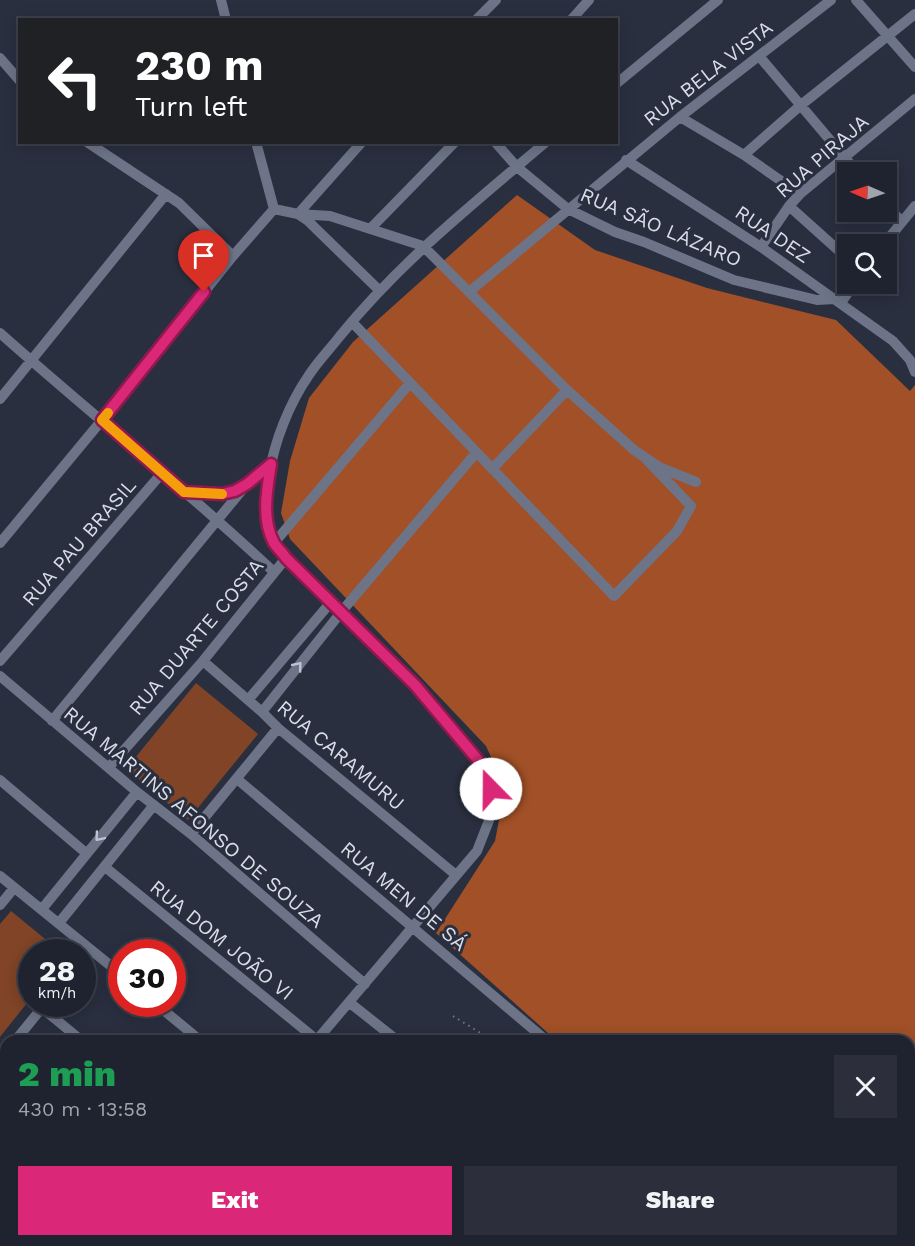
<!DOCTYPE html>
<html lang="en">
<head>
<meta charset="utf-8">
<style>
	body { margin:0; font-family:"Work Sans",sans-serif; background:#2c2f3b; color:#f1f3f6; height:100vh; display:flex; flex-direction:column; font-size:22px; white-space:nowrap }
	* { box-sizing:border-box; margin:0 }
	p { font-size:20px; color:#a1a4aa }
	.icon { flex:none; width:33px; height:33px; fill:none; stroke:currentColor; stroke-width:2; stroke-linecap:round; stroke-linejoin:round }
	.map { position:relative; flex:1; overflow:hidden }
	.panel { position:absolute; left:0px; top:1035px; width:915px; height:212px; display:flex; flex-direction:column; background:#1f232f; border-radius:18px 18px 0 0; box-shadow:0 3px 15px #0003,0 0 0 2px #3c404b }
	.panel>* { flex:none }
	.banner { position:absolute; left:18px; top:18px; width:600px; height:126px; border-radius:0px; box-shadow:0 3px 15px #0003,0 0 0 2px #3c404b; background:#202124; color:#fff; overflow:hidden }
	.needle { width:39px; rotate:272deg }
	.tools { position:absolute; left:837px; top:162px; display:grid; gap:12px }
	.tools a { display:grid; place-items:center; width:60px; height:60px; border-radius:0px; background:#1f232f; box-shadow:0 3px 15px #0003,0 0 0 2px #3c404b; font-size:30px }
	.speed { position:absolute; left:18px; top:939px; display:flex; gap:12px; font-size:30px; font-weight:700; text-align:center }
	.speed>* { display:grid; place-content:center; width:78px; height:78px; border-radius:50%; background:#1f232f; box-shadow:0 3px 15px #0003,0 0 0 2px #3c404b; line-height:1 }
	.speed small { font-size:15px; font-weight:400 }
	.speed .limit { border:9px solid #d22; background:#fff; color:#111 }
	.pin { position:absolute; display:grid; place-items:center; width:51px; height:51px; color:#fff; margin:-62px -26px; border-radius:50% 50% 50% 0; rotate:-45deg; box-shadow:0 0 6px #0007 }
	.pin .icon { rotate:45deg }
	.me { position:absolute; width:66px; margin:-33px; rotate:338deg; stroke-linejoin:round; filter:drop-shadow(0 0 4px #0008) }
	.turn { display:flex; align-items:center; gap:21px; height:126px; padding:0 18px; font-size:27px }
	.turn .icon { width:78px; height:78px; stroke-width:2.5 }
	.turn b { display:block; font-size:42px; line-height:51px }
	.round { display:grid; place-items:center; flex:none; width:63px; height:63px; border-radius:0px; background:#2c2f3b }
	.summary { display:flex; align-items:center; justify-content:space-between; height:102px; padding:0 18px }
	h1 { font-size:36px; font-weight:800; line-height:45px; color:#1e9e55 }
	.action { display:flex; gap:12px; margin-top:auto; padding:12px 18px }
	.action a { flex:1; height:69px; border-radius:0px; background:#db2777; color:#fff; font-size:24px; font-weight:800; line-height:69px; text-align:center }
	.action a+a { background:#2c2f3b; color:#f1f3f6 }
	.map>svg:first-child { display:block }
	.green { fill:#814426 }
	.forest { fill:#a15027 }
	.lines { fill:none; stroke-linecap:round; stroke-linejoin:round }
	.path { stroke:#747987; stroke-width:2; stroke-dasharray:1.5 4.5; stroke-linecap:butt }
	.minor { stroke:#6d7487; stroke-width:10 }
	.oneway { stroke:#bec3d0 }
	.route-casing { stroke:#8e194d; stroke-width:15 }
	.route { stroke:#db2777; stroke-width:10 }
	.slow { stroke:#f59e0b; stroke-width:10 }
	.labels { text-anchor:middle; stroke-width:6; stroke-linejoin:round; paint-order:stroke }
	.street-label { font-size:20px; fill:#d9dde8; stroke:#292f3f }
</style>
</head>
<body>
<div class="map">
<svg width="915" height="1246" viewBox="0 0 915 1246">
	<rect width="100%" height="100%" fill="#292f3f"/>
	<path class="green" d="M 196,683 L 258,734 L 188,820 L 126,769 Z
		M 11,911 L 61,952 L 32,952 L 31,998 L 0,1037 L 0,924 Z"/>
	<path class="forest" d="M 517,195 L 595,250 L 707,288 L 836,320 L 910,391 L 915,385 L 915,1246 L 651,1246 L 645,1241 L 909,1240 L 909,1041 L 557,1041 L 436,933 L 495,841 L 505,788 L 486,746 L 290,539 L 281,513 L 290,461 L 309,398 L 353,342 Z"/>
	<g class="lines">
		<path class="path" d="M 453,1016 L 487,1037 L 501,1041"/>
		<path class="minor" d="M 221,0 L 226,20
			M 856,0 L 915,67
			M 476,20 L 496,0
			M 571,20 L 589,0
			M 759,56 L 857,172
			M 0,58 L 20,81
			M 616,84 L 718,0
			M 680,117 L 744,155 L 800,194
			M 87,142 L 179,203 L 233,256 L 274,209 L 298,214 L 307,220 L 380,291
			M 256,142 L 274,209
			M 495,142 L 517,167 L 568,209 L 615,232 L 644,242 L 734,280 L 817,300 L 835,299
			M 744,155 L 801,105 L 915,14
			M 626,160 L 761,247 L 893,341 L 910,360 L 915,372
			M 886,205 L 902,222
			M 789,206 L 848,259
			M 298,214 L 330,216 L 423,246 L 567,390 L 634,450 L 659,467 L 696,482
			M 298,214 L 362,142
			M 371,228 L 455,142
			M 884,244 L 915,206
			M 761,247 L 789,206 L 800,194 L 915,99
			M 469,292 L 680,117 L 831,0
			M 841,303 L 854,284
			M 352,322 L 614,596 L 677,531 L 691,506 L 646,459
			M 0,333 C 91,414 186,489 274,572
			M 0,399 L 166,194
			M 492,469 L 567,390
			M 184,492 C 205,494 225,497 244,486
			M 0,543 L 102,420 L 233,256
			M 274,543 L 410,383
			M 0,661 L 162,473
			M 203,661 L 262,712 L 278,728 L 456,875
			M 0,676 L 137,792 L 191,834 L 365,984
			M 248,700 L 331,602
			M 262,712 L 342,611 L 476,453
			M 52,721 L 247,484 L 271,464
			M 109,767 L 203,661 L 286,558
			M 237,779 L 547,1041
			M 0,780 L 86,853
			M 191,834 L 278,728
			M 105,867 L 317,1040
			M 0,876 L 122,975
			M 0,905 L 14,888
			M 42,909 L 137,792
			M 59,923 L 154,805
			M 350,1003 L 398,1041
			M 156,1004 L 201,1041
			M 42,1008 L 82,1041
			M 15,1041 L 45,1004
			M 316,1041 L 477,851 L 490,818 L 491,789 L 483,766 L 415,685 L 286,558 C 265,531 264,509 269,476 C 274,442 289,404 309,375 C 318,361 330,349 340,336 C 400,262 474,203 546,142
			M 0,1060 L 6,1052
			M 0,1068 L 6,1073
			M 0,1167 L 6,1172
			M 85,1240 L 91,1246
			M 226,1240 L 232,1246
			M 365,1240 L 372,1246
			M 500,1240 L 507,1246
			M 640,1240 L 647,1246
			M 146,1246 L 151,1240
			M 547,1246 L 552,1240"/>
	</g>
	<defs><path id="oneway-chevron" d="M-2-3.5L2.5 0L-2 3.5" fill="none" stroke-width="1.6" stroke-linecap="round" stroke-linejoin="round" transform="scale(1.5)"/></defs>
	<g class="oneway">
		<use href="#oneway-chevron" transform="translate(298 666) rotate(-51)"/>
		<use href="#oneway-chevron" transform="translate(99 837) rotate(130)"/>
	</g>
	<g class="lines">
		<g class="route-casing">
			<path id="route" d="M 204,292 L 102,420 L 184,492 L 222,494 L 235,491 L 247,484 L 271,464 C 267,489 261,519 274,543 C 277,548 283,553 286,558 L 415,685 L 483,766 L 491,789"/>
		</g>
		<use href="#route" class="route"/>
		<path class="slow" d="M 108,413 L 102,420 L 184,492 L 222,494"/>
	</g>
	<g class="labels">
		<g class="street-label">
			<text transform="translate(708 73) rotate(-38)" y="7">RUA BELA VISTA</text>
			<text transform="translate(822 156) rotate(-41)" y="7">RUA PIRAJA</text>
			<text transform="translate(661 227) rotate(23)" y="7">RUA SÃO LÁZARO</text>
			<text transform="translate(773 234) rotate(34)" y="7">RUA DEZ</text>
			<text transform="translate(79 542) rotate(-49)" y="7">RUA PAU BRASIL</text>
			<text transform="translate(196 637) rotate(-50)" y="7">RUA DUARTE COSTA</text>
			<text transform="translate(341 755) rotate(40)" y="7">RUA CARAMURU</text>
			<text transform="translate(194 817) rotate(40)" y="7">RUA MARTINS AFONSO DE SOUZA</text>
			<text transform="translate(404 896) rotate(40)" y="7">RUA MEN DE SÁ</text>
			<text transform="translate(222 940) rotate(39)" y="7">RUA DOM JOÃO VI</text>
		</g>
	</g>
</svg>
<div class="tools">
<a><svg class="needle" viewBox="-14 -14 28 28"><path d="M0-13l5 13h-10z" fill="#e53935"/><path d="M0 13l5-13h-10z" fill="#a1a4aa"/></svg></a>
<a><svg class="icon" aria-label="search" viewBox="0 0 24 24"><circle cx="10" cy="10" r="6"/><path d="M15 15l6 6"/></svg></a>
</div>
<div class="speed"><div>28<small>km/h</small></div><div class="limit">30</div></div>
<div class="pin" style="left:204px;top:292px;background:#d93025"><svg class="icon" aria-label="arrive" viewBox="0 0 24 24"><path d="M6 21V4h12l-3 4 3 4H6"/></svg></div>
<svg class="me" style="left:491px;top:789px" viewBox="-20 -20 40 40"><circle r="19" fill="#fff"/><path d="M0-13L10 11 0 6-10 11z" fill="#db2777"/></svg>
<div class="banner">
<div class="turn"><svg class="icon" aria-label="left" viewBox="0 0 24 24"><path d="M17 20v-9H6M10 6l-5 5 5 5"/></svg><div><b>230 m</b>Turn left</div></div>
</div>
<section class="panel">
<div class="summary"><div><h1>2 min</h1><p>430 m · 13:58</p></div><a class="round"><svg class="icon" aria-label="close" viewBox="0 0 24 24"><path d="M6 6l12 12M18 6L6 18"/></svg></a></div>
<div class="action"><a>Exit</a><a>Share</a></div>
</section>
</div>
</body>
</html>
